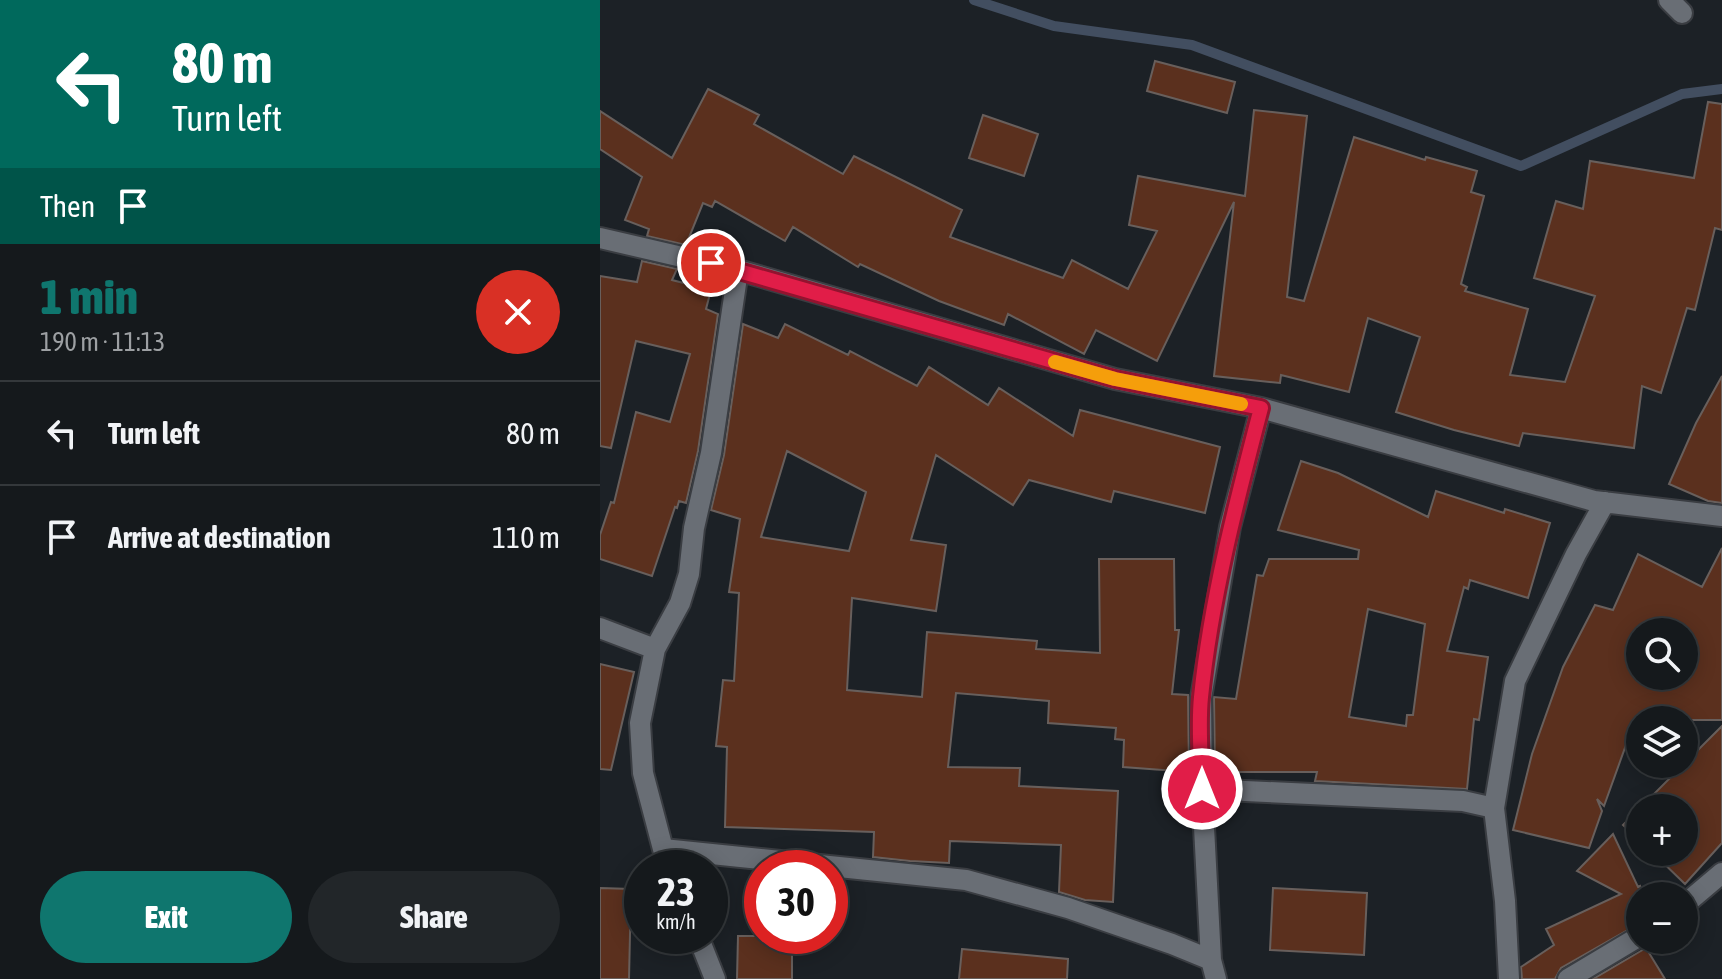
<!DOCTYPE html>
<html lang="en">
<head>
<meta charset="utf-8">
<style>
	body { margin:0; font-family:"Asap Condensed",sans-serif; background:#222629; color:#f1f3f6; height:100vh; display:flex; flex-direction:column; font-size:30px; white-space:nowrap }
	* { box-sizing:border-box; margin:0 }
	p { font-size:26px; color:#9da0a3 }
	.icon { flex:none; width:44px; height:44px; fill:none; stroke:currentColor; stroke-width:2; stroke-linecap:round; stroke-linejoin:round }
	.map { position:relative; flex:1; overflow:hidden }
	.side { display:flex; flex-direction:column; background:#15191c; width:600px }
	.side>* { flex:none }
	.banner { background:#00695c; color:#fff; overflow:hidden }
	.buttons { position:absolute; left:1026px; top:618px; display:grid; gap:16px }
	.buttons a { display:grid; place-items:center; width:72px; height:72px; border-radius:50%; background:#15191c; box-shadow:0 4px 20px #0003,0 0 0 2px #34383b; font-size:40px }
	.speed { position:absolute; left:24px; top:850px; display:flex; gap:16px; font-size:40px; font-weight:700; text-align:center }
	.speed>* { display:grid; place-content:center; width:104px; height:104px; border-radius:50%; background:#15191c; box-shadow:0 4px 20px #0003,0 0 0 2px #34383b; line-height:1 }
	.speed small { font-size:20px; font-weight:400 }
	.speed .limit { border:12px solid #d22; background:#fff; color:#111 }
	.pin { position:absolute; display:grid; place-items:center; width:68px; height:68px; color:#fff; margin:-34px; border:4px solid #fff; border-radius:50%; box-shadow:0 2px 8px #0007 }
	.me { position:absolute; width:88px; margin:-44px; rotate:0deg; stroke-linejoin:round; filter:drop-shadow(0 0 6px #0008) }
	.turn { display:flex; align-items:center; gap:28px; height:168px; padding:0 40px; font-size:36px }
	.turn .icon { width:104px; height:104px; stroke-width:2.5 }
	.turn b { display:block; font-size:56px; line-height:68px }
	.then { display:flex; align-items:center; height:76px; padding:0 40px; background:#0003; gap:16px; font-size:30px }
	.round { display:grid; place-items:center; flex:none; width:84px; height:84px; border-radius:42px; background:#222629 }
	.summary { display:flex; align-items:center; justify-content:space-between; height:136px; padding:0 40px }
	h1 { font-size:48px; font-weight:800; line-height:60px; color:#0f766e }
	.primary-button { display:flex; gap:16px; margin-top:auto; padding:16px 40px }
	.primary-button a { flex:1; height:92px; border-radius:48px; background:#0f766e; color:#fff; font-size:32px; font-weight:800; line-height:92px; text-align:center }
	.primary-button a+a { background:#222629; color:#f1f3f6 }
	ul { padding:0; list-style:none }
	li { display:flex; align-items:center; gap:24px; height:104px; padding:0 40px; border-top:2px solid #34383b }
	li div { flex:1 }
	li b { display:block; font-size:30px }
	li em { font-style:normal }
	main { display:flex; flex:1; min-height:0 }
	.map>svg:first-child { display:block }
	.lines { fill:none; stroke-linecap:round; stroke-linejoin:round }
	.stream { stroke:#424e60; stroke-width:10 }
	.building { fill:#5b301e; stroke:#685f5c; stroke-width:2; fill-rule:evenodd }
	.street-casing { stroke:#3a3d42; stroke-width:24 }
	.street { stroke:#696e75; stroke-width:20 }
	.route-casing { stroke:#92132f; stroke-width:20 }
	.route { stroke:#e11d48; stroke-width:14 }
	.slow { stroke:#f59e0b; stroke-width:14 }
</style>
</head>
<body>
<main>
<section class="side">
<div class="banner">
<div class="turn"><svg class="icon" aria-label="left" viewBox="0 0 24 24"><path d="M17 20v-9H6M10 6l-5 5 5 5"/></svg><div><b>80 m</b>Turn left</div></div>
<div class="then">Then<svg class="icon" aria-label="arrive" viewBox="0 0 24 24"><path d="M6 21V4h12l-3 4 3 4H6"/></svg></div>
</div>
<div class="summary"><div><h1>1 min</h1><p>190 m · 11:13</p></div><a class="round" style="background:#d93025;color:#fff"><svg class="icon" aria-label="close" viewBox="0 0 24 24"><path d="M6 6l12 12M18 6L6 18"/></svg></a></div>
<ul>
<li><svg class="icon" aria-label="left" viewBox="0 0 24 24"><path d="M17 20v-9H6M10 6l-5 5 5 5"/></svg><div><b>Turn left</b></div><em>80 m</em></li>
<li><svg class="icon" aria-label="arrive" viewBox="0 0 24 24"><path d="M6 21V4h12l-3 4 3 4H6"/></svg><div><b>Arrive at destination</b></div><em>110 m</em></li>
</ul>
<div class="primary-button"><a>Exit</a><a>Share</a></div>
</section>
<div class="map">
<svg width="1122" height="979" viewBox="0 0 1122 979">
	<rect width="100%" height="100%" fill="#1c2126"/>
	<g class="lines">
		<path class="stream" d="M 374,0 L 454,26 L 592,45 L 921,166 L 1082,94 L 1122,89"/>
	</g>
	<path class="building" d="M 555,61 L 635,82 L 627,113 L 547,91 Z
		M 108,89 L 159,115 L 154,124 L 243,174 L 254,156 L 362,210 L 350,237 L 463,278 L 472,260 L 528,289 L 557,231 L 529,225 L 538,176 L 645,196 L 654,110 L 707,116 L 687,297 L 704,301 L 754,137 L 825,160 L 826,157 L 877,171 L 871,192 L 884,196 L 861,284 L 867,287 L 865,291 L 928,309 L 910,375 L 965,382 L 995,296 L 934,278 L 956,201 L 983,209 L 990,161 L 1094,178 L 1108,102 L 1122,104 L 1122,230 L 1115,228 L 1095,310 L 1087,308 L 1061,393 L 1042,386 L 1034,448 L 923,433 L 919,446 L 854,430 L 796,412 L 820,337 L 768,318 L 749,392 L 681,375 L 680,383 L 614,376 L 634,202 L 557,361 L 496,330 L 484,354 L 408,314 L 404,325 L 339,301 L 260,264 L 258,267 L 193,227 L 185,241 L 115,201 L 112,207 L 103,203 L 86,245 L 47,236 L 49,229 L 25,220 L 42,177 L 0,149 L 0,111 L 72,158 Z
		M 383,115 L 438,134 L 424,176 L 369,158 Z
		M 42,261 L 77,269 L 72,280 L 111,290 L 106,309 L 118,314 L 98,451 L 86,503 L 79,501 L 77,508 L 75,507 L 52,576 L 0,559 L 0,535 L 11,502 L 14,503 L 36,412 L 70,422 L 90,354 L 36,341 L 11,448 L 0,446 L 0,276 L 37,282 Z
		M 143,324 L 178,338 L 185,324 L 248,355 L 250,351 L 317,386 L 329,367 L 388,405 L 399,388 L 473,436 L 480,410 L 620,447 L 605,513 L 514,491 L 511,502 L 429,480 L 413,505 L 336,455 L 311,540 L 346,545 L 336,611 L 252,598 L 247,690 L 322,697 L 327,632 L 437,641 L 436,649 L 500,653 L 499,559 L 574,559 L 575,630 L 579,630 L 572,694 L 588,695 L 589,772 L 523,767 L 524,740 L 515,739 L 516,728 L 448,723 L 449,701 L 356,693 L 348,767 L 420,768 L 419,786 L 518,791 L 513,902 L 485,900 L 459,892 L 461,845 L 350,841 L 349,863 L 310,861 L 273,857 L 274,832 L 125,827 L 127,747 L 116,746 L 123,680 L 134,681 L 139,593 L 129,592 L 140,519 L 111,510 L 124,455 ZM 187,451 L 266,492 L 249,551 L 161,537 Z
		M 1122,376 L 1122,503 L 1108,501 L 1069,484 L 1096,423 Z
		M 701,461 L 738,473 L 828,517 L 836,491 L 904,513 L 905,509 L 950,523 L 928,598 L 870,580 L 868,589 L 864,587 L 847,651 L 888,657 L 879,720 L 874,719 L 867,789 L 715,781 L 717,772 L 615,772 L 614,697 L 636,699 L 657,575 L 663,576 L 669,559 L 758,559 L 759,550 L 678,530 ZM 768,609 L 825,624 L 813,715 L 807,715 L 806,726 L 749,717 Z
		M 1122,548 L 1122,720 L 1035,720 L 1004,806 L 997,799 L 1002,811 L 989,848 L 913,830 L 932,754 L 963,667 L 995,605 L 1013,610 L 1038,554 L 1102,587 ZM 1040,632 L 1084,632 L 1084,676 L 1040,676 Z
		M 0,664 L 34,672 L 11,770 L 0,769 Z
		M 1122,726 L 1122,843 L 1085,884 L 1052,852 L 1084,852 L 1084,808 L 1040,808 L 1040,841 L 1023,825 Z
		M 1013,834 L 1038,887 L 1040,886 L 1042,896 L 1040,896 L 1040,923 L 961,968 L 955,979 L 922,979 L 921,967 L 954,945 L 946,929 L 1021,894 L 977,871 Z
		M 0,888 L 31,889 L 29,979 L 0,979 Z
		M 673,888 L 767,893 L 764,955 L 670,950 Z
		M 138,936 L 192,936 L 192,979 L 137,979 Z
		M 1046,948 L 1065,979 L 993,979 Z
		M 362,949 L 468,959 L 467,979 L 359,979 Z"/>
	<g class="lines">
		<g class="street-casing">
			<path id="street" d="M 1069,0 L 1082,13
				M 0,238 L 138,270 L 515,379 L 661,408 L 994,501 L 1122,516
				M 0,628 L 55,649
				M 602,789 L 863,801 L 894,808 L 905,901 L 909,979
				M 894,808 L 915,681 L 976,554 L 1005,502
				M 63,849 L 366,880 L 468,908 L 572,944 L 611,960
				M 71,868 L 63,849 L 43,773 L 40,723 L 55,649 L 80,603 L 89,574 L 94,528 L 111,453 L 138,270
				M 1084,905 L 1122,873
				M 98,936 L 115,979
				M 616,979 L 611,960 L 602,789 L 601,698 L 630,527 L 661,408
				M 968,979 L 1040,936"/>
		</g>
		<use href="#street" class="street"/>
	</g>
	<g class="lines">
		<g class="route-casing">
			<path id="route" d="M 111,263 L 515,379 L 661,408 C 636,503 611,599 601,697 C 598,727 601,759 602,789"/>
		</g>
		<use href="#route" class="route"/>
		<path class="slow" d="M 455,362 L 515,379 L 641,404"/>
	</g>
</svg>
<div class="buttons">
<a><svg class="icon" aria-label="search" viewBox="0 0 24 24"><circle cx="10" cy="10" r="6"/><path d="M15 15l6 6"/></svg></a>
<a><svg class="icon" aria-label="layers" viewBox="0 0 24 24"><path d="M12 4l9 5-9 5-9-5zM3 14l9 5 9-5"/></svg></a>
<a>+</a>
<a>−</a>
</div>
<div class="speed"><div>23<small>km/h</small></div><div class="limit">30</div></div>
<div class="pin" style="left:111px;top:263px;background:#d93025"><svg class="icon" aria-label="arrive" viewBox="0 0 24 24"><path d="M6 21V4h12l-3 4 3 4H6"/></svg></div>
<svg class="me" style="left:602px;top:789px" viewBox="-20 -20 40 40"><circle r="17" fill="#e11d48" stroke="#fff" stroke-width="3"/><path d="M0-11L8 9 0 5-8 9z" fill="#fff"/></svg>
</div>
</main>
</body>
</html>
